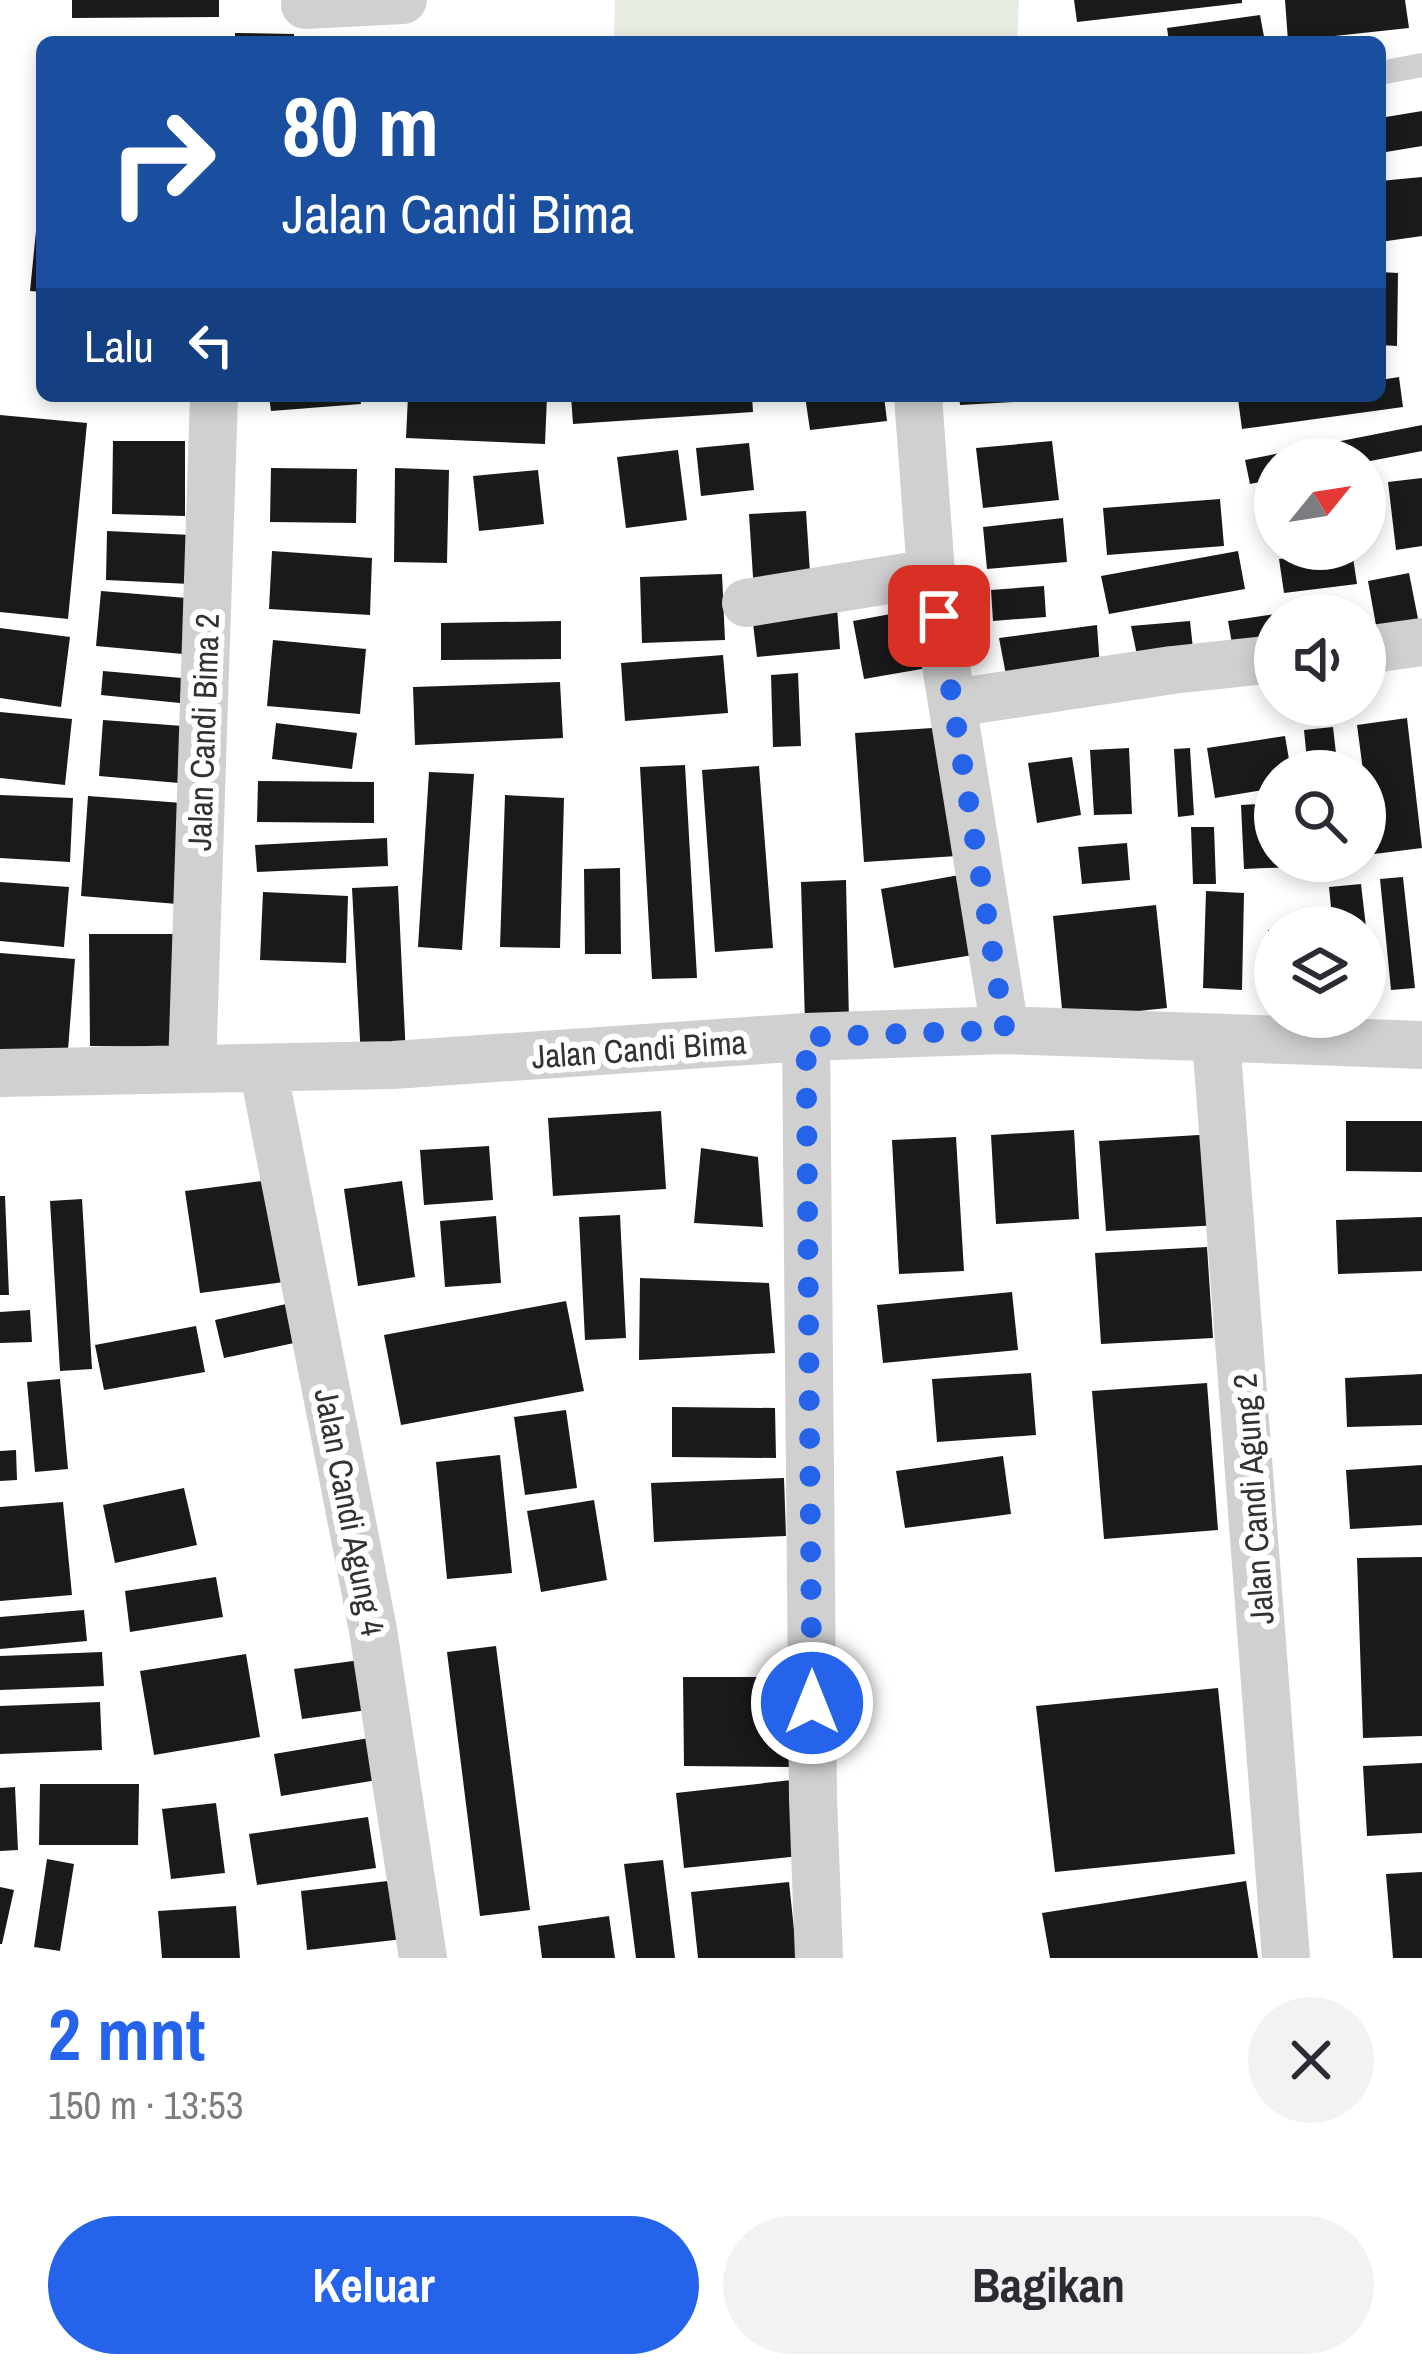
<!DOCTYPE html>
<html lang="id">
<head>
<meta charset="utf-8">
<style>
	body { margin:0; font-family:"Archivo Narrow",sans-serif; background:#f2f2f3; color:#2b2b33; height:100vh; display:flex; flex-direction:column; font-size:45px; white-space:nowrap }
	* { box-sizing:border-box; margin:0 }
	p { font-size:39px; color:#7c7c81 }
	.icon { flex:none; width:66px; height:66px; fill:none; stroke:currentColor; stroke-width:2; stroke-linecap:round; stroke-linejoin:round }
	.map { position:relative; height:1958px; overflow:hidden }
	.sheet { display:flex; flex-direction:column; background:#fff; flex:1 }
	.sheet>* { flex:none }
	.guide { position:absolute; left:36px; top:36px; width:1350px; height:366px; border-radius:18px; box-shadow:0 6px 18px #0003; background:#1a4fa0; color:#fff; overflow:hidden }
	.needle { width:78px; rotate:60deg }
	.buttons { position:absolute; left:1254px; top:438px; display:grid; gap:24px }
	.buttons a { display:grid; place-items:center; width:132px; height:132px; border-radius:50%; background:#fff; box-shadow:0 6px 18px #0003; font-size:60px }
	.pin { position:absolute; display:grid; place-items:center; width:102px; height:102px; color:#fff; margin:-51px; border-radius:24px; box-shadow:0 6px 18px #0006 }
	.me { position:absolute; width:132px; margin:-66px; rotate:0deg; stroke-linejoin:round; filter:drop-shadow(0 0 9px #0008) }
	.turn { display:flex; align-items:center; gap:42px; height:252px; padding:0 48px; font-size:54px }
	.turn .icon { width:156px; height:156px; stroke-width:2.5 }
	.turn b { display:block; font-size:84px; line-height:102px }
	.then { display:flex; align-items:center; height:114px; padding:0 48px; background:#0003; gap:24px; font-size:45px }
	.round { display:grid; place-items:center; flex:none; width:126px; height:126px; border-radius:63px; background:#f2f2f3 }
	.overview { display:flex; align-items:center; justify-content:space-between; height:204px; padding:0 48px }
	h1 { font-size:72px; font-weight:700; line-height:90px; color:#2563eb }
	.button { display:flex; gap:24px; margin-top:auto; padding:24px 48px }
	.button a { flex:1; height:138px; border-radius:72px; background:#2563eb; color:#fff; font-size:48px; font-weight:700; line-height:138px; text-align:center }
	.button a+a { background:#f2f2f3; color:#2b2b33 }
	.map>svg:first-child { display:block }
	.green { fill:#e6ecdf }
	.building { fill:#1a1a1a }
	.lines { fill:none; stroke-linecap:round; stroke-linejoin:round }
	.service { stroke:#d0d0d0; stroke-width:24 }
	.minor { stroke:#d0d0d0; stroke-width:48 }
	.route { stroke:#2563eb; stroke-width:21; stroke-dasharray:0 37.8 }
	.labels { text-anchor:middle; stroke-width:12; stroke-linejoin:round; paint-order:stroke }
	.street-label { font-size:33px; fill:#333; stroke:#fff }
</style>
</head>
<body>
<div class="map">
<svg width="1422" height="1958" viewBox="0 0 1422 1958">
	<rect width="100%" height="100%" fill="#fff"/>
	<path class="green" d="M 615,0 L 1019,0 L 1017,42 L 614,42 Z"/>
	<path class="building" d="M 72,0 L 219,0 L 219,17 L 72,18 Z
		M 1074,0 L 1242,0 L 1242,3 L 1077,22 Z
		M 1285,0 L 1405,0 L 1409,28 L 1288,41 Z
		M 1260,15 L 1265,42 L 1169,42 L 1167,28 Z
		M 235,33 L 294,34 L 294,42 L 235,42 Z
		M 1422,111 L 1422,146 L 1380,153 L 1380,118 Z
		M 1422,177 L 1422,236 L 1380,242 L 1380,181 Z
		M 37,221 L 42,221 L 42,292 L 30,291 Z
		M 1380,272 L 1398,273 L 1397,346 L 1380,345 Z
		M 1399,377 L 1403,407 L 1242,429 L 1238,399 L 1380,396 L 1380,380 Z
		M 269,396 L 360,396 L 361,404 L 271,411 Z
		M 408,396 L 547,396 L 545,444 L 406,438 Z
		M 571,396 L 752,396 L 753,412 L 573,424 Z
		M 805,396 L 884,396 L 887,421 L 810,430 Z
		M 959,396 L 1052,396 L 1052,400 L 960,405 Z
		M 0,415 L 87,423 L 68,619 L 0,612 Z
		M 1422,425 L 1422,451 L 1365,462 L 1365,459 L 1275,459 L 1275,479 L 1250,484 L 1245,460 Z
		M 113,441 L 185,441 L 185,516 L 112,514 Z
		M 1052,441 L 1059,500 L 983,508 L 976,448 Z
		M 749,443 L 754,490 L 701,496 L 696,448 Z
		M 678,450 L 687,520 L 626,528 L 617,457 Z
		M 271,468 L 357,469 L 356,523 L 270,522 Z
		M 395,468 L 449,470 L 447,563 L 394,562 Z
		M 538,470 L 544,524 L 479,531 L 473,476 Z
		M 1422,478 L 1422,546 L 1396,550 L 1388,482 Z
		M 1220,499 L 1224,546 L 1107,555 L 1103,508 Z
		M 806,511 L 811,588 L 754,593 L 749,514 Z
		M 1063,518 L 1067,562 L 987,569 L 983,527 Z
		M 107,531 L 191,535 L 190,584 L 106,580 Z
		M 272,551 L 372,558 L 370,615 L 269,609 Z
		M 1238,551 L 1245,589 L 1109,614 L 1101,576 Z
		M 1352,551 L 1357,584 L 1284,593 L 1279,559 Z
		M 1409,573 L 1421,634 L 1379,642 L 1368,581 Z
		M 722,574 L 725,640 L 642,643 L 640,577 Z
		M 1044,586 L 1046,617 L 993,621 L 991,590 Z
		M 101,591 L 187,598 L 183,654 L 96,646 Z
		M 1350,603 L 1352,615 L 1285,615 L 1285,612 Z
		M 837,607 L 840,649 L 757,657 L 752,615 Z
		M 923,608 L 933,667 L 864,679 L 853,621 Z
		M 1275,614 L 1275,657 L 1235,661 L 1228,621 Z
		M 561,621 L 561,659 L 441,660 L 441,623 Z
		M 1190,621 L 1194,658 L 1139,665 L 1131,626 Z
		M 1097,625 L 1100,668 L 1006,675 L 999,638 Z
		M 0,628 L 70,637 L 61,707 L 0,698 Z
		M 273,640 L 366,649 L 360,714 L 267,706 Z
		M 723,655 L 728,713 L 625,721 L 621,663 Z
		M 103,671 L 182,678 L 180,703 L 101,695 Z
		M 798,673 L 801,746 L 773,747 L 771,675 Z
		M 560,682 L 563,738 L 415,745 L 413,687 Z
		M 0,712 L 72,719 L 65,785 L 0,778 Z
		M 1407,718 L 1422,848 L 1374,854 L 1357,725 Z
		M 103,720 L 183,726 L 179,783 L 99,776 Z
		M 276,723 L 357,733 L 352,769 L 272,759 Z
		M 948,727 L 957,856 L 864,862 L 855,733 Z
		M 1333,727 L 1338,771 L 1308,771 L 1304,730 Z
		M 1285,736 L 1291,771 L 1275,771 L 1275,788 L 1215,798 L 1207,748 Z
		M 1129,748 L 1132,814 L 1094,815 L 1090,750 Z
		M 1190,748 L 1194,815 L 1178,817 L 1174,749 Z
		M 1072,757 L 1081,815 L 1037,823 L 1028,763 Z
		M 685,765 L 697,978 L 652,979 L 640,767 Z
		M 759,766 L 773,948 L 715,952 L 702,770 Z
		M 429,772 L 474,774 L 462,950 L 418,947 Z
		M 258,781 L 374,782 L 374,823 L 257,822 Z
		M 0,795 L 73,798 L 70,862 L 0,858 Z
		M 505,795 L 564,798 L 560,948 L 500,947 Z
		M 88,796 L 196,804 L 189,905 L 81,896 Z
		M 1275,803 L 1275,861 L 1292,861 L 1293,867 L 1244,869 L 1241,805 Z
		M 1191,827 L 1214,827 L 1216,884 L 1193,884 Z
		M 387,838 L 388,866 L 257,872 L 255,845 Z
		M 1127,843 L 1130,880 L 1082,884 L 1078,847 Z
		M 620,868 L 621,954 L 585,954 L 584,869 Z
		M 965,874 L 979,954 L 894,968 L 881,889 Z
		M 1403,877 L 1415,988 L 1391,990 L 1380,879 Z
		M 846,880 L 849,1022 L 805,1023 L 801,882 Z
		M 0,882 L 69,887 L 64,947 L 0,941 Z
		M 1361,884 L 1366,927 L 1333,927 L 1329,887 Z
		M 398,886 L 406,1057 L 361,1059 L 352,888 Z
		M 1206,891 L 1244,893 L 1242,990 L 1203,988 Z
		M 263,892 L 348,896 L 346,963 L 260,960 Z
		M 1156,905 L 1167,1008 L 1063,1019 L 1053,916 Z
		M 1275,929 L 1275,968 L 1272,968 L 1268,930 Z
		M 89,934 L 178,934 L 178,1047 L 90,1046 Z
		M 1365,948 L 1368,948 L 1373,992 L 1365,993 Z
		M 0,953 L 75,959 L 67,1063 L 0,1058 Z
		M 661,1111 L 666,1189 L 553,1196 L 548,1118 Z
		M 1346,1121 L 1422,1121 L 1422,1172 L 1346,1171 Z
		M 1074,1130 L 1079,1219 L 996,1224 L 991,1135 Z
		M 1215,1134 L 1221,1225 L 1106,1231 L 1099,1141 Z
		M 956,1137 L 964,1271 L 899,1274 L 892,1140 Z
		M 489,1146 L 493,1200 L 424,1205 L 420,1150 Z
		M 701,1148 L 758,1157 L 763,1227 L 694,1223 Z
		M 270,1180 L 284,1282 L 200,1293 L 185,1191 Z
		M 402,1181 L 415,1277 L 358,1286 L 344,1189 Z
		M 0,1196 L 5,1196 L 9,1295 L 0,1295 Z
		M 82,1199 L 92,1369 L 60,1371 L 50,1201 Z
		M 620,1215 L 626,1338 L 585,1340 L 579,1217 Z
		M 496,1216 L 501,1283 L 445,1287 L 440,1221 Z
		M 1422,1217 L 1422,1271 L 1338,1274 L 1336,1220 Z
		M 1207,1247 L 1213,1338 L 1101,1344 L 1095,1253 Z
		M 640,1278 L 769,1283 L 775,1353 L 639,1360 Z
		M 1012,1292 L 1018,1350 L 883,1363 L 877,1305 Z
		M 304,1300 L 313,1339 L 224,1358 L 215,1320 Z
		M 566,1301 L 584,1391 L 401,1425 L 384,1335 Z
		M 30,1310 L 32,1342 L 0,1343 L 0,1312 Z
		M 196,1326 L 205,1372 L 104,1390 L 95,1345 Z
		M 1031,1373 L 1036,1435 L 937,1442 L 932,1379 Z
		M 1422,1374 L 1422,1425 L 1347,1427 L 1345,1378 Z
		M 60,1379 L 68,1469 L 35,1472 L 27,1382 Z
		M 1207,1383 L 1218,1530 L 1104,1539 L 1092,1391 Z
		M 672,1407 L 775,1408 L 776,1458 L 672,1457 Z
		M 566,1410 L 577,1488 L 525,1495 L 514,1417 Z
		M 16,1450 L 17,1480 L 0,1481 L 0,1451 Z
		M 500,1455 L 512,1573 L 447,1579 L 436,1462 Z
		M 1003,1456 L 1011,1514 L 905,1528 L 896,1471 Z
		M 1422,1465 L 1422,1525 L 1350,1529 L 1346,1470 Z
		M 784,1478 L 786,1536 L 654,1542 L 651,1483 Z
		M 184,1488 L 197,1545 L 115,1563 L 103,1505 Z
		M 594,1500 L 607,1580 L 541,1592 L 527,1511 Z
		M 63,1502 L 72,1595 L 0,1601 L 0,1507 Z
		M 1422,1557 L 1422,1736 L 1363,1738 L 1357,1558 Z
		M 216,1577 L 223,1617 L 130,1632 L 125,1591 Z
		M 84,1610 L 87,1641 L 0,1649 L 0,1617 Z
		M 496,1646 L 530,1910 L 480,1916 L 447,1652 Z
		M 102,1652 L 104,1686 L 0,1690 L 0,1656 Z
		M 246,1654 L 260,1737 L 154,1755 L 140,1671 Z
		M 375,1658 L 382,1708 L 302,1719 L 294,1669 Z
		M 683,1677 L 791,1677 L 792,1767 L 684,1766 Z
		M 1218,1688 L 1235,1854 L 1055,1872 L 1036,1706 Z
		M 100,1702 L 102,1750 L 0,1754 L 0,1706 Z
		M 369,1738 L 377,1780 L 281,1796 L 274,1754 Z
		M 1422,1763 L 1422,1833 L 1367,1836 L 1363,1766 Z
		M 801,1779 L 809,1855 L 684,1868 L 676,1793 Z
		M 40,1784 L 139,1784 L 138,1845 L 39,1845 Z
		M 15,1787 L 18,1850 L 0,1851 L 0,1788 Z
		M 216,1803 L 225,1873 L 171,1879 L 162,1809 Z
		M 368,1817 L 376,1868 L 257,1885 L 249,1834 Z
		M 47,1859 L 74,1864 L 60,1951 L 34,1947 Z
		M 663,1860 L 675,1958 L 636,1958 L 624,1864 Z
		M 1422,1872 L 1422,1958 L 1393,1958 L 1386,1874 Z
		M 405,1879 L 412,1938 L 307,1950 L 301,1891 Z
		M 1246,1881 L 1258,1958 L 1050,1958 L 1042,1913 Z
		M 789,1882 L 797,1958 L 698,1958 L 691,1892 Z
		M 0,1887 L 14,1890 L 2,1944 L 0,1944 Z
		M 236,1906 L 240,1958 L 162,1958 L 158,1911 Z
		M 609,1916 L 615,1958 L 542,1958 L 538,1926 Z"/>
	<g class="lines">
		<path class="service" d="M 1380,73 L 1422,65"/>
		<path class="minor" d="M 305,5 L 403,0
			M 918,396 L 931,573 L 1005,1030
			M 746,603 L 931,573
			M 1365,650 L 1422,642
			M 954,703 L 1172,670 L 1275,659
			M 806,1037 L 813,1799 L 819,1958
			M 1216,1039 L 1286,1958
			M 263,1068 L 373,1630 L 423,1958
			M 192,1069 L 214,396
			M 0,1073 L 393,1065 L 806,1037 L 1005,1030 L 1422,1045"/>
	</g>
	<g class="lines">
		<path class="route" d="M 812,1703 L 806,1037 L 1005,1030 L 939,616"/>
	</g>
	<g class="labels">
		<g class="street-label">
			<text transform="translate(203 732) rotate(-88)" y="12">Jalan Candi Bima 2</text>
			<text transform="translate(639 1049) rotate(-4)" y="12">Jalan Candi Bima</text>
			<text transform="translate(1253 1499) rotate(-94)" y="12">Jalan Candi Agung 2</text>
			<text transform="translate(350 1512) rotate(79)" y="12">Jalan Candi Agung 4</text>
		</g>
	</g>
</svg>
<div class="buttons">
<a><svg class="needle" viewBox="-14 -14 28 28"><path d="M0-13l5 13h-10z" fill="#e53935"/><path d="M0 13l5-13h-10z" fill="#7c7c81"/></svg></a>
<a><svg class="icon" aria-label="sound" viewBox="0 0 24 24"><path d="M4 9h4l5-4v14l-5-4H4zM17 9q2 3 0 6"/></svg></a>
<a><svg class="icon" aria-label="search" viewBox="0 0 24 24"><circle cx="10" cy="10" r="6"/><path d="M15 15l6 6"/></svg></a>
<a><svg class="icon" aria-label="layers" viewBox="0 0 24 24"><path d="M12 4l9 5-9 5-9-5zM3 14l9 5 9-5"/></svg></a>
</div>
<div class="pin" style="left:939px;top:616px;background:#d93025"><svg class="icon" aria-label="arrive" viewBox="0 0 24 24"><path d="M6 21V4h12l-3 4 3 4H6"/></svg></div>
<svg class="me" style="left:812px;top:1703px" viewBox="-20 -20 40 40"><circle r="17" fill="#2563eb" stroke="#fff" stroke-width="3"/><path d="M0-11L8 9 0 5-8 9z" fill="#fff"/></svg>
<div class="guide">
<div class="turn"><svg class="icon" aria-label="right" viewBox="0 0 24 24"><path d="M7 20v-9h11M14 6l5 5-5 5"/></svg><div><b>80 m</b>Jalan Candi Bima</div></div>
<div class="then">Lalu<svg class="icon" aria-label="left" viewBox="0 0 24 24"><path d="M17 20v-9H6M10 6l-5 5 5 5"/></svg></div>
</div>
</div>
<section class="sheet">
<div class="overview"><div><h1>2 mnt</h1><p>150 m · 13:53</p></div><a class="round"><svg class="icon" aria-label="close" viewBox="0 0 24 24"><path d="M6 6l12 12M18 6L6 18"/></svg></a></div>
<div class="button"><a>Keluar</a><a>Bagikan</a></div>
</section>
</body>
</html>
